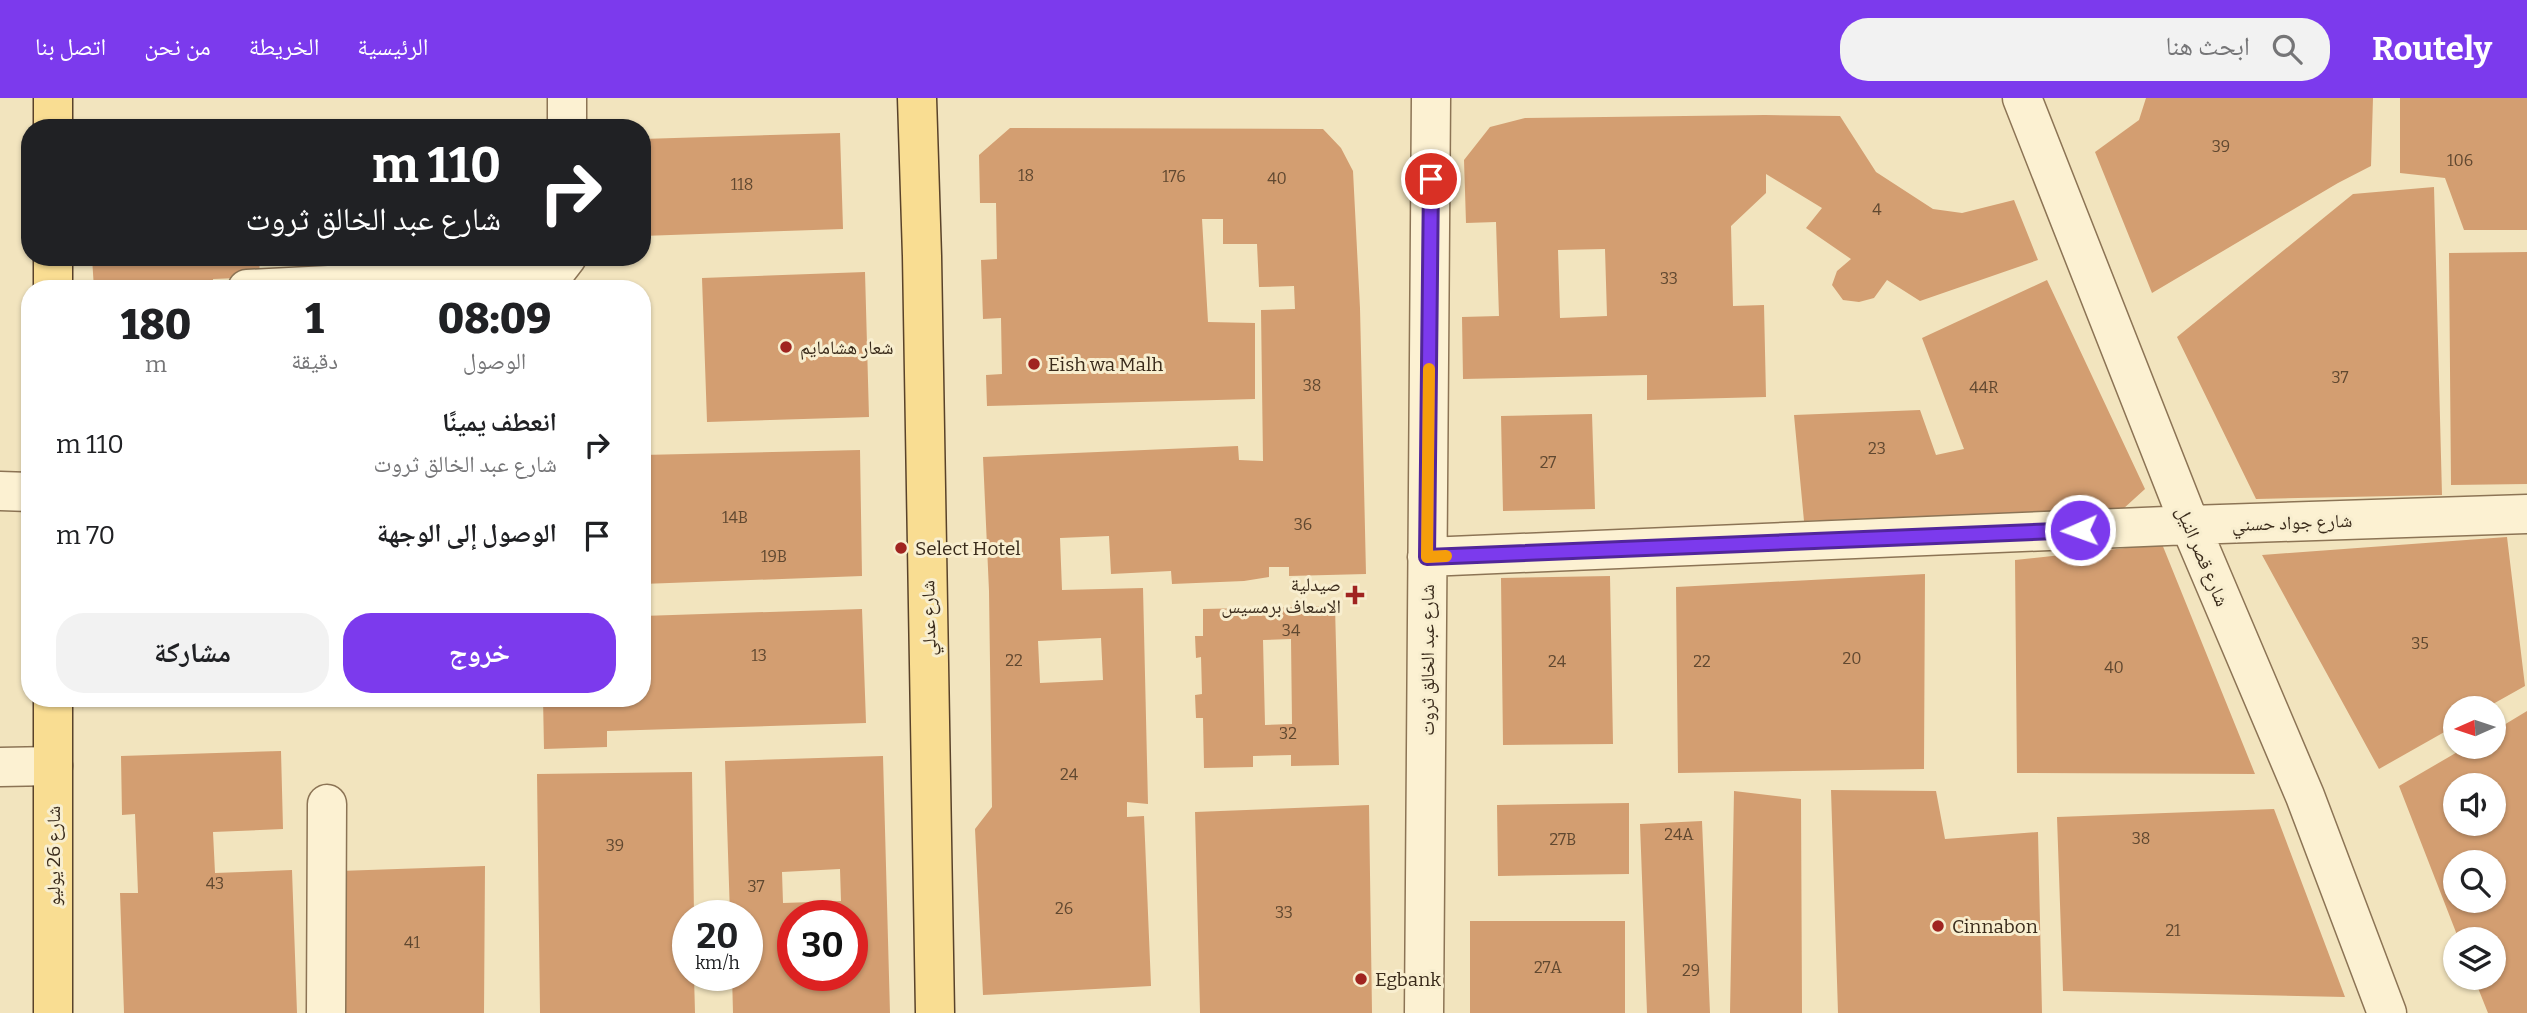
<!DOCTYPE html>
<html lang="ar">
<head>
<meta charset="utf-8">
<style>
	body { margin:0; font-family:Bitter,"Noto Naskh Arabic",serif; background:#f2f2f2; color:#202124; direction:rtl; height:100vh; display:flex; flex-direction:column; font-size:26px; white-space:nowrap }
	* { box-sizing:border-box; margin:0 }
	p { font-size:23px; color:#757577 }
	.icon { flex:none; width:38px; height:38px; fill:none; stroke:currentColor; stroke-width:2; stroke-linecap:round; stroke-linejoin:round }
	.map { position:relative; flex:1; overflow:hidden; direction:ltr }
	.details { position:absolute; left:21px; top:182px; width:630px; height:427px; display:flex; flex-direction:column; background:#fff; border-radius:28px; box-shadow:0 2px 5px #0004; direction:rtl }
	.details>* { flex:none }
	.hud { position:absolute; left:21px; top:21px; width:630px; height:147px; border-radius:28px; box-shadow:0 2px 5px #0004; direction:rtl; background:#202124; color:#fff; overflow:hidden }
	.needle { width:46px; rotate:267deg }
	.fabs { position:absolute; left:2443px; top:598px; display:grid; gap:14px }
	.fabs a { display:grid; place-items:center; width:63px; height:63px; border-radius:50%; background:#fff; box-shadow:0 2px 5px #0004; font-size:35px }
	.speed { position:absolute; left:672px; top:802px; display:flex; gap:14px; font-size:35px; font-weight:700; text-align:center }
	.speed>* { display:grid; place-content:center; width:91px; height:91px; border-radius:50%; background:#fff; box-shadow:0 2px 5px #0004; line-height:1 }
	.speed small { font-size:18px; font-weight:400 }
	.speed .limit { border:10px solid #d22; background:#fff; color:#111 }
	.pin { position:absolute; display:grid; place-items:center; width:60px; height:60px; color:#fff; margin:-30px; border:4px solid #fff; border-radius:50%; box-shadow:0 2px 7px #0007 }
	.me { position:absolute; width:77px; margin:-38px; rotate:268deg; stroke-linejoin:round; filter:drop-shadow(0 0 5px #0008) }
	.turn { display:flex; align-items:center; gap:24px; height:147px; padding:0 35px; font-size:32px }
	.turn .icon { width:91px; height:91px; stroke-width:2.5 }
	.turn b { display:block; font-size:49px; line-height:60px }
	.eta { display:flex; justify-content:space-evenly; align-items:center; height:119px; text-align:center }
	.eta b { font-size:42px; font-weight:800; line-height:49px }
	.cta { display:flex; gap:14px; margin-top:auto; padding:14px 35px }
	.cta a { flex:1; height:80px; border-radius:28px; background:#7c3aed; color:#fff; font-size:28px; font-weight:800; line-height:80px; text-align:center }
	.cta a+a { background:#f2f2f2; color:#202124 }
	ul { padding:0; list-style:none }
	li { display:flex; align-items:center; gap:21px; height:91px; padding:0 35px }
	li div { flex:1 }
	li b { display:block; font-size:26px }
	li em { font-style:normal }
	header { display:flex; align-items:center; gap:42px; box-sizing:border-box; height:98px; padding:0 35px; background:#7c3aed; color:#fff }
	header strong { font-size:33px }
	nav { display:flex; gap:38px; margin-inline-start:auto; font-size:24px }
	.search { width:490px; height:63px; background:#f2f2f2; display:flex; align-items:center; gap:18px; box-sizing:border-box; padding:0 24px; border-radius:28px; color:#757577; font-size:26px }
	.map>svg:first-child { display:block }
	.building { fill:#d39e71; fill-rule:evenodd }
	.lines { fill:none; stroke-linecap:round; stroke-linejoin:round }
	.minor-casing { stroke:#8c7455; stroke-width:41 }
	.major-casing { stroke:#59422a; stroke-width:41 }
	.minor { stroke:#fcf1d2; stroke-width:38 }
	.major { stroke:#f9dd92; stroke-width:38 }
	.route-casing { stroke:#51269a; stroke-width:18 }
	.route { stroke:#7c3aed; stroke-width:12 }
	.slow { stroke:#f59e0b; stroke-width:12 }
	.poi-dot { fill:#a02420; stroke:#f8eecf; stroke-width:2.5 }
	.labels { text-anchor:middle; stroke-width:6; stroke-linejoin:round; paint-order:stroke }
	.number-label { font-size:16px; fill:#604830 }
	.poi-label { font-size:19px; fill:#3a2b1b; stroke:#f8eecf; text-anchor:start }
	.street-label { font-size:19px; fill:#3a2b1b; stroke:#f8eecf }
</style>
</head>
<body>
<header>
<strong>Routely</strong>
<div class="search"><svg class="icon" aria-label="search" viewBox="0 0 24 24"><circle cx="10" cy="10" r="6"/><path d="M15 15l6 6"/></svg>ابحث هنا</div>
<nav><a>الرئيسية</a><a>الخريطة</a><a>من نحن</a><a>اتصل بنا</a></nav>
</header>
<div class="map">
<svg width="2527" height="915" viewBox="0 0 2527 915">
	<rect width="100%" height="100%" fill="#f2e4be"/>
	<path class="building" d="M 2146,0 L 2373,0 L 2371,68 L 2338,85 L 2152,195 L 2095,54 L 2139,22 Z
		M 2400,0 L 2527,0 L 2527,132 L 2464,132 L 2445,80 L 2400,75 Z
		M 1765,17 L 1840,18 L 1876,74 L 1933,111 L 1962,115 L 2014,102 L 2038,162 L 1920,203 L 1887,182 L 1874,200 L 1859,204 L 1843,202 L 1832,187 L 1837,173 L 1851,161 L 1806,130 L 1822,110 L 1766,76 L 1766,95 L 1731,128 L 1733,208 L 1764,207 L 1766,299 L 1647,302 L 1647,277 L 1463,281 L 1462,219 L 1499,218 L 1496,124 L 1466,125 L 1464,62 L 1490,29 L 1525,20 ZM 1605,151 L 1607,218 L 1560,220 L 1558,152 Z
		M 1010,30 L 1323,31 L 1341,50 L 1353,73 L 1360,210 L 1366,476 L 1289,478 L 1289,469 L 1269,469 L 1269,479 L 1244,483 L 1172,486 L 1171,473 L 1111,476 L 1109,438 L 1060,440 L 1062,492 L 1143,490 L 1148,706 L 1127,704 L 1127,719 L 1144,718 L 1151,888 L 983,897 L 975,731 L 992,709 L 989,493 L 983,359 L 1238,348 L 1239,362 L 1263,363 L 1261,212 L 1295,211 L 1294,188 L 1259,189 L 1257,146 L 1223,146 L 1223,121 L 1202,121 L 1208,224 L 1255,225 L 1255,301 L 987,308 L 986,277 L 1002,276 L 1001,220 L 983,221 L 981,162 L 997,161 L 996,105 L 980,105 L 979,57 ZM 1101,540 L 1103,582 L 1040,585 L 1038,543 Z
		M 840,35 L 843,131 L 642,138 L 642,41 Z
		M 2434,89 L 2442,397 L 2256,401 L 2177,239 L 2353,96 Z
		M 2527,154 L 2527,386 L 2451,387 L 2449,155 Z
		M 92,159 L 259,159 L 260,179 L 213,181 L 213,189 L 94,191 Z
		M 865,174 L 869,319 L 707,324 L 702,180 Z
		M 2047,182 L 2145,391 L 2123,411 L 1804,423 L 1794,317 L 1920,312 L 1936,357 L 1964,351 L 1922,240 Z
		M 1592,316 L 1595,411 L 1503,413 L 1501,318 Z
		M 860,352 L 862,478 L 642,486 L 642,357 Z
		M 2507,439 L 2525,588 L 2484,611 L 2455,611 L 2455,628 L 2379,671 L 2262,457 Z
		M 2162,446 L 2255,676 L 2017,675 L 2015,462 Z
		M 1925,476 L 1924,671 L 1678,675 L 1676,489 Z
		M 1610,478 L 1613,646 L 1503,647 L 1501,480 Z
		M 1335,508 L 1339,667 L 1291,668 L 1291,657 L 1253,658 L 1253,669 L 1204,670 L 1203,620 L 1196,620 L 1195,597 L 1202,596 L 1201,559 L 1196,560 L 1195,538 L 1203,538 L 1203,511 ZM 1291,541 L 1292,626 L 1265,627 L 1263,542 Z
		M 862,511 L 866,625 L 607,633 L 607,649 L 544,651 L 543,600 L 642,600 L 642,518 Z
		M 113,600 L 274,600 L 274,603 L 114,609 Z
		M 2527,613 L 2527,915 L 2488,915 L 2474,880 L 2494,880 L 2494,842 L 2459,842 L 2399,688 L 2466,649 L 2494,649 L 2494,633 ZM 2455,688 L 2494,688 L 2494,726 L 2455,726 ZM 2455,765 L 2494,765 L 2494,803 L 2455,803 Z
		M 281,653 L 283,731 L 213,734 L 215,775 L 292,772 L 297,915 L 124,915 L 120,795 L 138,795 L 135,716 L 122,717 L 121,658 Z
		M 883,658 L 890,915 L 733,915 L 732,877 L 747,877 L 747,817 L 730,817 L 725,663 ZM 840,771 L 841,803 L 783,805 L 782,774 ZM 793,817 L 852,817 L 852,877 L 793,877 Z
		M 692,674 L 694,817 L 688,817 L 688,877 L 694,877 L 695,915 L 540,915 L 537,676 Z
		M 1831,692 L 1936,693 L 1945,741 L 2038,734 L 2042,915 L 1838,915 Z
		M 1734,693 L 1801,701 L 1802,915 L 1730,915 Z
		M 1629,705 L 1629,776 L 1498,778 L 1497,707 Z
		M 1369,707 L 1372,915 L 1200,915 L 1195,714 Z
		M 2274,711 L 2345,899 L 2063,893 L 2057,719 Z
		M 1702,723 L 1710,915 L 1647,915 L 1640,726 Z
		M 485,768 L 484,915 L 340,915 L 339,773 Z
		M 1470,823 L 1625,823 L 1625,915 L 1470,915 Z"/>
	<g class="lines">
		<g class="minor-casing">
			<path id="minor" d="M 567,0 L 567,30
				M 2022,0 L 2190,427 L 2305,698 L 2387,915
				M 247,191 L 548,176 L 557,172 L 567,159
				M 0,393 L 30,394
				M 1427,459 L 2190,427 L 2527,416
				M 0,669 L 53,668
				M 326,915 L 327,706
				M 1424,915 L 1431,0"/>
		</g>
		<g class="major-casing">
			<path id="major" d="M 917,0 L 922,158 L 935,915
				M 53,30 L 53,0
				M 53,191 L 53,159
				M 53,915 L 53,600"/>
		</g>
		<use href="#minor" class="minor"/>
		<use href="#major" class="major"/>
	</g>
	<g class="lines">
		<g class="route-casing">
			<path id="route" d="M 1431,81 L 1427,459 L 2080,432"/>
		</g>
		<use href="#route" class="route"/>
		<path class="slow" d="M 1429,271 L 1427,459 L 1446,458"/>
	</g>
	<g class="poi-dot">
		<circle cx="786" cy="249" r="7"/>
		<circle cx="1034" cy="266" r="7"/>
		<circle cx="901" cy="450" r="7"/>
		<path d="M1351.5 486.5h7v7h7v7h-7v7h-7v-7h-7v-7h7z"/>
		<circle cx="1938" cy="828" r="7"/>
		<circle cx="1361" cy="881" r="7"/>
	</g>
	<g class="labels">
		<g class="number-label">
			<text x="2221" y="54">39</text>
			<text x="2460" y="68">106</text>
			<text x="1026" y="83">18</text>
			<text x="1174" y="84">176</text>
			<text x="1277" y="86">40</text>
			<text x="742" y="92">118</text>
			<text x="1877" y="117">4</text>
			<text x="1669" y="186">33</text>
			<text x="2340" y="285">37</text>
			<text x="1312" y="293">38</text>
			<text x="1984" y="295">44R</text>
			<text x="1877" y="356">23</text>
			<text x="1548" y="370">27</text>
			<text x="735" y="425">14B</text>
			<text x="1303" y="432">36</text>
			<text x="774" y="464">19B</text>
			<text x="1291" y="538">34</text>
			<text x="2420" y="551">35</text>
			<text x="759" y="563">13</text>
			<text x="1852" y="566">20</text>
			<text x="1014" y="568">22</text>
			<text x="1557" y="569">24</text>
			<text x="1702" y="569">22</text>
			<text x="2114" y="575">40</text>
			<text x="1288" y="641">32</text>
			<text x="1069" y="682">24</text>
			<text x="1679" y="742">24A</text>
			<text x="2141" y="746">38</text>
			<text x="1563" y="747">27B</text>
			<text x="615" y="753">39</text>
			<text x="215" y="791">43</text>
			<text x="756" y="794">37</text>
			<text x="1064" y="816">26</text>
			<text x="1284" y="820">33</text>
			<text x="2173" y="838">21</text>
			<text x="412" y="850">41</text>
			<text x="1548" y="875">27A</text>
			<text x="1691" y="878">29</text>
		</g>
		<g class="poi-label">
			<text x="800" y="256">شعار هشامايم</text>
			<text x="1048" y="273">Eish wa Malh</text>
			<text x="915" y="457">Select Hotel</text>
			<text x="1341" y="493" text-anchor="end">صيدلية<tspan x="1341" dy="22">الاسعاف برمسيس</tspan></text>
			<text x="1952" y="835">Cinnabon</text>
			<text x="1375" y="888">Egbank</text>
		</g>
		<g class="street-label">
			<text transform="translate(2292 424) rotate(-2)" y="7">شارع جواد حسني</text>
			<text transform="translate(2203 458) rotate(67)" y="7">شارع قصر النيل</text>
			<text transform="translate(928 520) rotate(-91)" y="7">شارع عدلي</text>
			<text transform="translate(1427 562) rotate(-90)" y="7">شارع عبد الخالق ثروت</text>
			<text transform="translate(53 758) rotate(-90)" y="7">شارع 26 يوليو</text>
		</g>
	</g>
</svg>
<div class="fabs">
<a><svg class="needle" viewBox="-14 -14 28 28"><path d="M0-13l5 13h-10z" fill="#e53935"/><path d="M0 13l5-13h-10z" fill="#757577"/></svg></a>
<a><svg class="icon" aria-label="sound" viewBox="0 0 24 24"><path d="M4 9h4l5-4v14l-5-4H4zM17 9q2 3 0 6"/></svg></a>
<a><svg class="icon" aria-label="search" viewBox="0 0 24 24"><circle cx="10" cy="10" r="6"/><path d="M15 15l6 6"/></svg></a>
<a><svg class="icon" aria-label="layers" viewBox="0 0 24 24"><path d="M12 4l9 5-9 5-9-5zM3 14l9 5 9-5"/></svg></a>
</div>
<div class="speed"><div>20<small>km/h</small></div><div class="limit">30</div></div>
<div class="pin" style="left:1431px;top:81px;background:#d93025"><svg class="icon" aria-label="arrive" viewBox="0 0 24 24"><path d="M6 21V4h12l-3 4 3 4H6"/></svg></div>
<svg class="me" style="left:2080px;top:432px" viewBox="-20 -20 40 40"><circle r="17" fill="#7c3aed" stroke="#fff" stroke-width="3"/><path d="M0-11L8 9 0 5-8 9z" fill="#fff"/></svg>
<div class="hud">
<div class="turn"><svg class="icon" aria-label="right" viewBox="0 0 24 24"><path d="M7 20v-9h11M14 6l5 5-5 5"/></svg><div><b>110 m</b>شارع عبد الخالق ثروت</div></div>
</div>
<section class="details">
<div class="eta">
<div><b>08:09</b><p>الوصول</p></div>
<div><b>1</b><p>دقيقة</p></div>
<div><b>180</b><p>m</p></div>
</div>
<ul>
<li><svg class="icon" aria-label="right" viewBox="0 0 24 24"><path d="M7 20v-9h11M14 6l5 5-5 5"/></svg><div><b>انعطف يمينًا</b><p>شارع عبد الخالق ثروت</p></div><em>110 m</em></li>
<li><svg class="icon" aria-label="arrive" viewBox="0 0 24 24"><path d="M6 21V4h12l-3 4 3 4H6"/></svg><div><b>الوصول إلى الوجهة</b></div><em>70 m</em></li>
</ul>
<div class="cta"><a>خروج</a><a>مشاركة</a></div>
</section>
</div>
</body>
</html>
